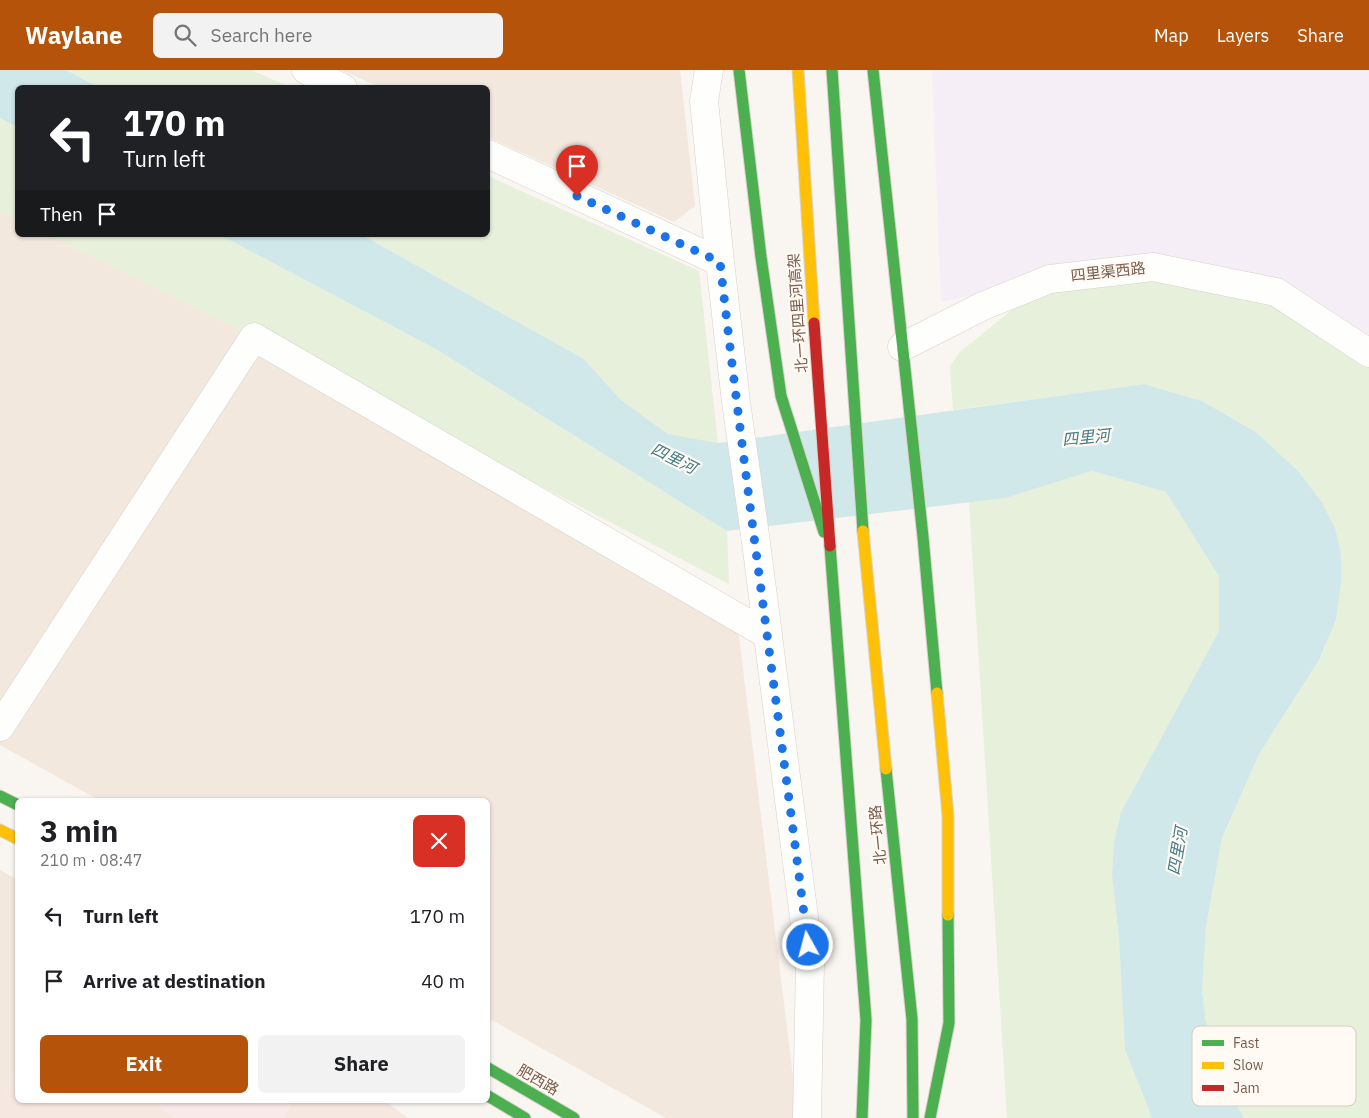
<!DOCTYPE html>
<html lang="en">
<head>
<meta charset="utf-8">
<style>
	body { margin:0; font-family:"IBM Plex Sans","Noto Sans SC",sans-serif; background:#f2f2f2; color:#202124; height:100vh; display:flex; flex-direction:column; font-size:19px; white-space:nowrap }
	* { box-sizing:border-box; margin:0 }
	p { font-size:16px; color:#757577 }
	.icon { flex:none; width:28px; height:28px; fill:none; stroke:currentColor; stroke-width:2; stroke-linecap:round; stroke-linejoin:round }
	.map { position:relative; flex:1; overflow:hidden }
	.panel { position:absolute; left:15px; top:728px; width:475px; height:305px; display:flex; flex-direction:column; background:#fff; border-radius:8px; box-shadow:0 1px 4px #0004 }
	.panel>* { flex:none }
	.guide { position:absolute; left:15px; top:15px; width:475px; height:152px; border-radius:8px; box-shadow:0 1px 4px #0004; background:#202124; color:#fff; overflow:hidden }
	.pin { position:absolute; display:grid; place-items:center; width:42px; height:42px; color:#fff; margin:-51px -21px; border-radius:50% 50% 50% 0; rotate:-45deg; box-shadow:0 0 5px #0007 }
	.pin .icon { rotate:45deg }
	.me { position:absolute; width:55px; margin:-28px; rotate:353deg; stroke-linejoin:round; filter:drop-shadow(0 0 4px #0008) }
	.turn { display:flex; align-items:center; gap:18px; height:105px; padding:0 25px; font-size:22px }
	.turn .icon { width:65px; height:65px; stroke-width:2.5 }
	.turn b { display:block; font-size:35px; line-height:42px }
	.then { display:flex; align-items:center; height:48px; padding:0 25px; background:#0003; gap:10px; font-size:19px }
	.round { display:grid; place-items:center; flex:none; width:52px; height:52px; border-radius:8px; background:#f2f2f2 }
	.head { display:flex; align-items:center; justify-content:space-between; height:85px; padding:0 25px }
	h1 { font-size:30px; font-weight:700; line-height:38px }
	.button { display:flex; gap:10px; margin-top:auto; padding:10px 25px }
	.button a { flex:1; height:58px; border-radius:8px; background:#b45309; color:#fff; font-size:20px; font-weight:700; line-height:58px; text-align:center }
	.button a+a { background:#f2f2f2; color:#202124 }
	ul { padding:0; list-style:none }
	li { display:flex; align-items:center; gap:15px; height:65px; padding:0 25px }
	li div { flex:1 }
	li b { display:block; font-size:19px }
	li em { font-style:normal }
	header { display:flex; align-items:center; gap:30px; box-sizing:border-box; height:70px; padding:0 25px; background:#b45309; color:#fff }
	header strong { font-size:24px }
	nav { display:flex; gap:28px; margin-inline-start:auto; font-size:18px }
	.search { width:350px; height:45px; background:#f2f2f2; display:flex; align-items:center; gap:12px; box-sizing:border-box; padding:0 18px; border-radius:8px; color:#757577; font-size:19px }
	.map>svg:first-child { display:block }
	.residential { fill:#f2e8de }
	.commercial { fill:#f6e8e1 }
	.education { fill:#f6eef6 }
	.medical { fill:#fae9e9 }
	.green { fill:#e7f0db }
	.water { fill:#d0e8ea }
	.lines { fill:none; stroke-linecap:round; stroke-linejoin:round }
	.street-casing { stroke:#d7d1cb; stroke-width:29 }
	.fast-casing { stroke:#d9d2cb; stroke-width:13 }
	.slow-casing { stroke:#d9d2cb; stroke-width:13 }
	.jam-casing { stroke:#d9d2cb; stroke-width:13 }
	.street { stroke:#fefefd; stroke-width:28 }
	.fast { stroke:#4caf50; stroke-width:11 }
	.slow { stroke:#ffc107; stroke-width:11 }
	.jam { stroke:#c62828; stroke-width:11 }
	.route { stroke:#1a73e8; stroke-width:9; stroke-dasharray:0 16.2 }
	.labels { text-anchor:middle; stroke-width:4.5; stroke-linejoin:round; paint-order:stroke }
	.street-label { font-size:15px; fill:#7a5c4d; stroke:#fffaf3 }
	.water-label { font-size:16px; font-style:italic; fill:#437c86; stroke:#fffaf3 }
	.key { fill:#fffaf3; stroke:#d7cbc1; stroke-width:1 }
	.key-label { font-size:14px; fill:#7a5c4d }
</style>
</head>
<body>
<header>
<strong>Waylane</strong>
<div class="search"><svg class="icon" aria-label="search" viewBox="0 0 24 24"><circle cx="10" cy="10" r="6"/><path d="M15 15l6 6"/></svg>Search here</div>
<nav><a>Map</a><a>Layers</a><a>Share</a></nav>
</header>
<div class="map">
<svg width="1369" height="1048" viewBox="0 0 1369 1048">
	<rect width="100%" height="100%" fill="#f9f5f0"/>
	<path class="residential" d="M 341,0 L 680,0 L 695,136 L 674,152 L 488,67 L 488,18 L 380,17 Z
		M 0,141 L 17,149 L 18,165 L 49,165 L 254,267 L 738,558 L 798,1048 L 666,1048 L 488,948 L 488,730 L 99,730 L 0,675 Z
		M 0,800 L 18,810 L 17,999 L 0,1028 Z"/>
	<path class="commercial" d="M 17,999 L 18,1030 L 163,1030 L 159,1037 L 177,1048 L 0,1048 L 0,1028 Z
		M 294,1030 L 384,1030 L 408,1048 L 283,1048 Z"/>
	<path class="education" d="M 932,0 L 1369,0 L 1369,283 L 1050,209 L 941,232 Z"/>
	<path class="medical" d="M 163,1030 L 294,1030 L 283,1048 L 177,1048 L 159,1037 Z"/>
	<path class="green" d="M 66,0 L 251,0 L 290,17 L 98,17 Z
		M 0,48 L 17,57 L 17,149 L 0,141 Z
		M 488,106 L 699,201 L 718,373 L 668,364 L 621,330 L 584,289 L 362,165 L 488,165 Z
		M 49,165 L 220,165 L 434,278 L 727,461 L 729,514 L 254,267 Z
		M 1153,197 L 1276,222 L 1369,283 L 1369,1048 L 1244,1048 L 1216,996 L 1207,960 L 1202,921 L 1206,857 L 1222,768 L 1259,684 L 1319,590 L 1336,550 L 1341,514 L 1341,484 L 1299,402 L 1256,362 L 1202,331 L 1144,314 L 953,340 L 950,296 L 960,282 L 1050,209 Z
		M 1092,401 L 1166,422 L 1220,506 L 1219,561 L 1121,742 L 1114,772 L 1112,805 L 1119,869 L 1125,980 L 1152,1048 L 1007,1048 L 969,432 L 1006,428 Z"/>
	<path class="water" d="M 0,0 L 66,0 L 98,17 L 18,18 L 17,57 L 0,48 Z
		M 220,165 L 362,165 L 584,289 L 621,330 L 668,364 L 718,373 L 1144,314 L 1202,331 L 1256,362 L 1299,402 L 1321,431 L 1335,458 L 1341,484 L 1341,514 L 1336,550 L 1319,590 L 1259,684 L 1222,768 L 1206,857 L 1202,921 L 1207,960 L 1216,996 L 1244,1048 L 1152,1048 L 1125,980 L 1119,869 L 1112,805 L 1114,772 L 1121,742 L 1219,561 L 1219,506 L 1166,422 L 1092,401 L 1006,428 L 727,461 L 434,278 Z"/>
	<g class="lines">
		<g class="street-casing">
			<path id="street" d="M 306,0 L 343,18
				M 709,0 L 704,31 L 720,192 L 736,332 L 756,472 L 810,894 L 807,1048
				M 488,84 L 720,192
				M 902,277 L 983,236 L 1050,209 L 1153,197 L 1276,222 L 1369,283
				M 0,657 L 254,267 L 768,565"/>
		</g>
		<g class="fast-casing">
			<path id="fast" d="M 739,0 L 761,187 L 781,326 L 824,462
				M 832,0 L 863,461
				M 873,0 L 923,467 L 937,623
				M 830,476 L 866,950 L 862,1048
				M 886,699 L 912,949 L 913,1048
				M 0,726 L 18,735
				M 488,998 L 574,1048
				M 488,1026 L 525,1048
				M 930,1048 L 949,953 L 948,845"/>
		</g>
		<g class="slow-casing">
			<path id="slow" d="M 798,0 L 814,253
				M 863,461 L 886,699
				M 937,623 L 948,746 L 948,845
				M 0,760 L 18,769"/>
		</g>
		<g class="jam-casing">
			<path id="jam" d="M 814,253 L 830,476"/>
		</g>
		<use href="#street" class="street"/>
		<use href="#fast" class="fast"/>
		<use href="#slow" class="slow"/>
		<use href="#jam" class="jam"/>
	</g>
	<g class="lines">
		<path class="route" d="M 577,126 L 720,192 C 746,420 779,647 808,875"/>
	</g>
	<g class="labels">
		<g class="street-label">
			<text transform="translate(1108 202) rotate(-6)" y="5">四里渠西路</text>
			<text transform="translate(798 243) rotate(-94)" y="5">北一环四里河高架</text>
			<text transform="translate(878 765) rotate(-96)" y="5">北一环路</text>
			<text transform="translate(538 1010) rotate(30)" y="5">肥西路</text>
		</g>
		<g class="water-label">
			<text transform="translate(1086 367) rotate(-6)" y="6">四里河</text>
			<text transform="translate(674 388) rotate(26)" y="6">四里河</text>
			<text transform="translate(1177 781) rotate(-80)" y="6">四里河</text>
		</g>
	</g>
	<rect x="1192" y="956" width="164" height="80" rx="8" class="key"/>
	<rect x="1202" y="970" width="22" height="6" fill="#4caf50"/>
	<rect x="1202" y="992" width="22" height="7" fill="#ffc107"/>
	<rect x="1202" y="1015" width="22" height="6" fill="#c62828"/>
	<g class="key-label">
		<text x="1233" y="978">Fast</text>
		<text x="1233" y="1000">Slow</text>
		<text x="1233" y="1023">Jam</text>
	</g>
</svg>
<div class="pin" style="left:577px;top:126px;background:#d93025"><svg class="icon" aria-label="arrive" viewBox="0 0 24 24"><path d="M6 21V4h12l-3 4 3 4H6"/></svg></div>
<svg class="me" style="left:808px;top:875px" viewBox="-20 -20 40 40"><circle r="17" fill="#1a73e8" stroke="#fff" stroke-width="3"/><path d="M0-11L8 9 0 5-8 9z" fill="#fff"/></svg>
<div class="guide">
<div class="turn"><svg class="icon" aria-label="left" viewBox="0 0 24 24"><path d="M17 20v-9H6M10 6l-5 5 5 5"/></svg><div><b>170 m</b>Turn left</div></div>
<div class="then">Then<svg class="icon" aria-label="arrive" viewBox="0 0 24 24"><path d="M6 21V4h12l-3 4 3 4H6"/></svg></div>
</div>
<section class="panel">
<div class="head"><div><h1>3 min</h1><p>210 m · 08:47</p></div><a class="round" style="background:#d93025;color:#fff"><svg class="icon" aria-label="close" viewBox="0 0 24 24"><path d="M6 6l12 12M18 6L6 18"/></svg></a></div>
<ul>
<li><svg class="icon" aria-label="left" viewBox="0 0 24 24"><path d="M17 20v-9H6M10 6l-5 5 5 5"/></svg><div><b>Turn left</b></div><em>170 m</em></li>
<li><svg class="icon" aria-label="arrive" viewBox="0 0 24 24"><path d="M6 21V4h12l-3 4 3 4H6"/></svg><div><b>Arrive at destination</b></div><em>40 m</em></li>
</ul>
<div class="button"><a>Exit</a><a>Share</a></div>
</section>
</div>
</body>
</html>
